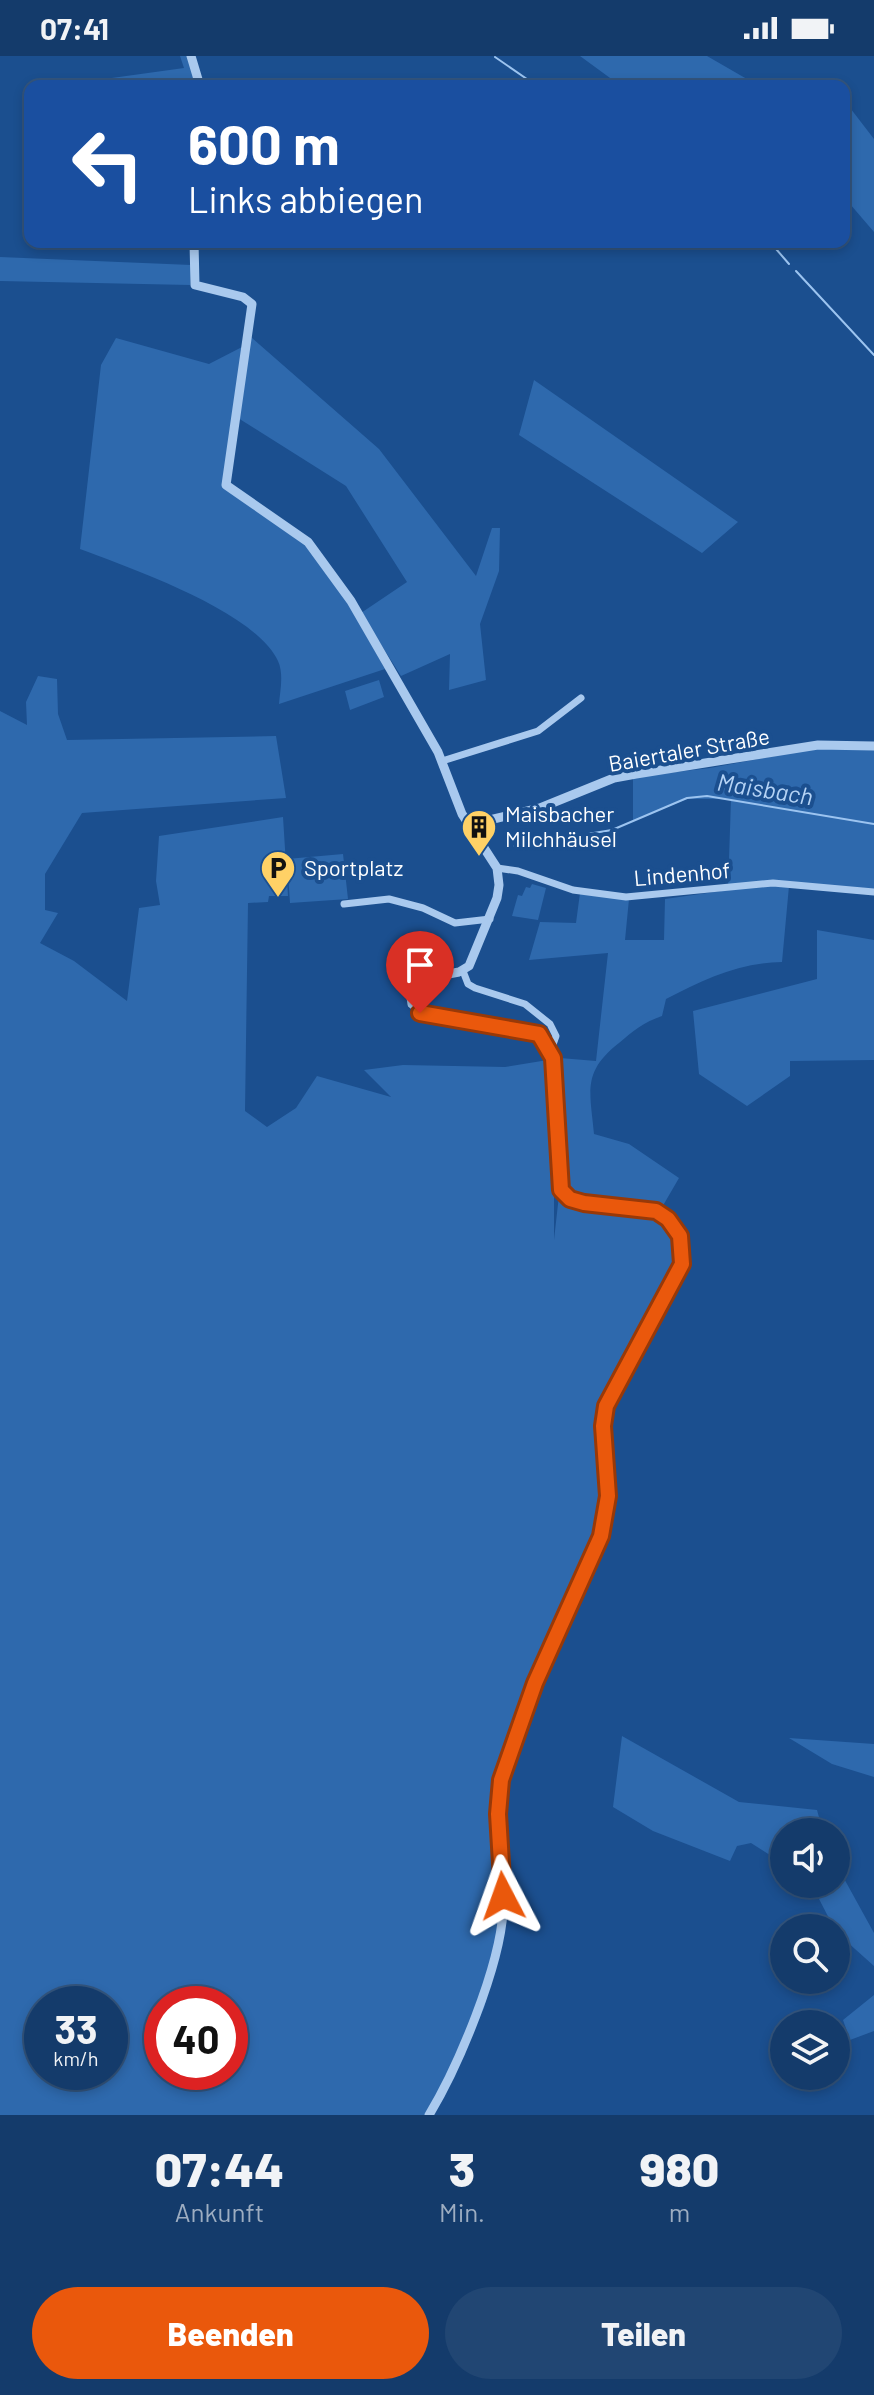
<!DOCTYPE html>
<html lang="de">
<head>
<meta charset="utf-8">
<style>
	body { margin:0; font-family:Barlow,sans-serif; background:#214673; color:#f1f3f6; height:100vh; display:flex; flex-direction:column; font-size:30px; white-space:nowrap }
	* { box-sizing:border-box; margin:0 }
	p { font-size:26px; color:#9dadc1 }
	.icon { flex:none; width:44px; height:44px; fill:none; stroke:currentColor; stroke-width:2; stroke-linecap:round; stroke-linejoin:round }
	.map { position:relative; height:2059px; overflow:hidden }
	.sheet { display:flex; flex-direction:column; background:#143b6b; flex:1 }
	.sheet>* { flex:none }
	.hud { position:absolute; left:24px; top:24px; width:826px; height:168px; border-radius:16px; box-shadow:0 4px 12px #0003,0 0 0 2px #33557e; background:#1a4fa0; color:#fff; overflow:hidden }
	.tools { position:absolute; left:770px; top:1762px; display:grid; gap:16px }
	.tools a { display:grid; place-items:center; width:80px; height:80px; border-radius:50%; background:#143b6b; box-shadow:0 4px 12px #0003,0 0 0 2px #33557e; font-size:40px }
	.speed { position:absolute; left:24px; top:1930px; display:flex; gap:16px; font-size:40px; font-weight:700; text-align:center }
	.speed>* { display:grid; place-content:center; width:104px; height:104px; border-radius:50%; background:#143b6b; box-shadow:0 4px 12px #0003,0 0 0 2px #33557e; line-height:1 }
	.speed small { font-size:20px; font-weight:400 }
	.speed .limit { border:12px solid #d22; background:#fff; color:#111 }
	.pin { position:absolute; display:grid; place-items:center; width:68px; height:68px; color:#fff; margin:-82px -34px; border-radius:50% 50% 50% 0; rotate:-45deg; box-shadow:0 0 8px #0007 }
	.pin .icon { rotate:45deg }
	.me { position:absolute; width:88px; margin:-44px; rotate:356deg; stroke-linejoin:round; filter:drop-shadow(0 0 6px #0008) }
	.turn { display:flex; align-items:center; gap:28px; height:168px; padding:0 32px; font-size:36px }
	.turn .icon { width:104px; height:104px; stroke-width:2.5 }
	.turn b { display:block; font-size:56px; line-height:68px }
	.eta { display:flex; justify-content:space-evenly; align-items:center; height:136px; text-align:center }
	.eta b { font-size:48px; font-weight:800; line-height:56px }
	.button { display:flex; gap:16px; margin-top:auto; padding:16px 32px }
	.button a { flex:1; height:92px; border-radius:48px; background:#ea580c; color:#fff; font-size:32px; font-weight:800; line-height:92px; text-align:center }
	.button a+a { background:#214673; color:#f1f3f6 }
	.status { display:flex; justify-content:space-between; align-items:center; height:56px; padding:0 40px; background:#143b6b; direction:ltr }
	.status svg { height:22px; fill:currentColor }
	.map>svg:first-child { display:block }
	.green { fill:#2e69ad; fill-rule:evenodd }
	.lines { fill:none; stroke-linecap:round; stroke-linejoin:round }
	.stream { stroke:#9cc4f0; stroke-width:2 }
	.minor { stroke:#a9c9ee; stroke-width:7 }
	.tertiary { stroke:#a9c9ee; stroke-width:9 }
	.route-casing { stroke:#983908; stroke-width:20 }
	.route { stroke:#ea580c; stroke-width:14 }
	.labels { text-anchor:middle; stroke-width:8; stroke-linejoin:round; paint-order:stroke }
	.street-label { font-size:22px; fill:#fff; stroke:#1b4f8f }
	.poi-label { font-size:22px; fill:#fff; stroke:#1b4f8f; text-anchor:start }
	.water-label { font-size:24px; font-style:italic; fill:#b5d3f5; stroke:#1b4f8f }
</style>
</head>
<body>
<div class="status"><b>07:41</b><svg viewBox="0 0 49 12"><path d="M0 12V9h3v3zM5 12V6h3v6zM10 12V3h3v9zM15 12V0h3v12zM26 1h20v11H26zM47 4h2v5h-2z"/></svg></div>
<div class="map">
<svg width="874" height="2059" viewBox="0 0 874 2059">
	<rect width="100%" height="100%" fill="#1b4f8f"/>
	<path class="green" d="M 180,0 L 188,0 L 197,30 L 54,30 L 184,12 Z
		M 580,0 L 707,0 L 759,30 L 621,30 Z
		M 844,44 L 874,83 L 874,176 L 844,141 Z
		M 0,201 L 191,209 L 190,229 L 0,225 Z
		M 251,281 L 379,393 L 476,520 L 492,472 L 500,472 L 499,515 L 480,568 L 486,624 L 449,634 L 450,598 L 401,620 L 361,557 L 407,526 L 346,430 L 238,362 Z
		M 116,282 L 209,308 L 242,291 L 223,431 L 309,491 L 349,549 L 385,613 L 279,648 C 280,635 284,618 278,605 C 255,555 130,512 80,493 L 101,309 Z
		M 534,324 L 738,466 L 702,497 L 519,379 Z
		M 38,620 L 57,623 L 58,658 L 67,684 L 276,680 L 286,742 L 82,757 L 45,818 L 45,854 L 58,857 L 40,887 L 74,905 L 127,945 L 139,852 L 160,849 L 156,825 L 159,780 L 283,761 L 288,840 L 269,840 L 268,846 L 248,847 L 245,1055 L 267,1071 L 296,1052 L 317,1020 L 391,1041 L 364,1014 L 403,1009 L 505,1011 L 560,1002 L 596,1005 L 608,897 L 529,904 L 540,866 L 576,867 L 580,837 L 629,843 L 625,884 L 664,884 L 665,843 L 728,834 L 731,743 L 687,743 L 633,765 L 633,721 L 710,712 L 822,691 L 874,694 L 874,837 L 789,830 L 782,906 C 738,907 705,923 666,943 L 662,960 C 644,966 633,975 619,987 C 582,1016 590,1035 594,1078 L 629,1088 L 679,1122 L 661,1153 C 683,1168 691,1183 685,1209 L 611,1345 L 606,1392 L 612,1439 L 605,1486 L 530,1650 L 504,1730 L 508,1860 L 484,1952 L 446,2035 L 431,2059 L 0,2059 L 0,655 L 27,669 L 26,646 ZM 554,1130 L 568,1135 L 572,1148 L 559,1139 L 554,1184 ZM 42,1948 L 110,1948 L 110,2016 L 42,2016 ZM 162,1948 L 230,1948 L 230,2016 L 162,2016 Z
		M 379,624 L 384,641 L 350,654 L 345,635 Z
		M 343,798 L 348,843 L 290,847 L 287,803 Z
		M 532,828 L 546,832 L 538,864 L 512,860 L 518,839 L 522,840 L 526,831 L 530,832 Z
		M 817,874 L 874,884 L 874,1004 L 790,1005 L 790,1020 L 747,1050 L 699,1018 L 693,955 L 817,923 Z
		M 622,1680 L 739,1746 L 817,1754 L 823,1776 L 784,1776 L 784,1808 L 751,1787 L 737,1790 L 730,1805 L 653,1775 L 613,1751 Z
		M 789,1682 L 874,1688 L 874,1721 L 832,1708 Z
		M 836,1808 L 874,1877 L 874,1910 L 836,1876 L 818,1841 L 806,1828 L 836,1828 Z
		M 874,1939 L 874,1975 L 850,1984 L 843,1964 Z"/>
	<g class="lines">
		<path class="stream" d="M 495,1 L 537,30
			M 770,186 L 789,208
			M 796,215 L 874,299
			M 514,790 L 612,774 L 687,742 L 707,740 L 874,768"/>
		<path class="minor" d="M 442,705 L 538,675 L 581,642
			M 497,812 L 518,815 L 573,834 L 626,841 L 773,827 L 874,836
			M 344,848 L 389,843 L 423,852 L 455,867 L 490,863
			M 463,915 L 468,928 L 475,932 L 525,948 L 550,968 L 556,980 L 551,994"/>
		<path class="tertiary" d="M 191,0 L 200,30
			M 194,186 L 195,229 L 243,241 L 252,248 L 226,429 L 308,486 L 351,545 L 438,696 L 462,758 L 497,812 L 499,829 L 497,842 L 469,910 L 459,916 L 417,924 L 410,934 L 412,948 L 429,961 L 539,978 L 553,1002 L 561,1134 C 582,1155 620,1149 648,1154 C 674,1158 688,1185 681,1210 C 668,1254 620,1303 606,1350 C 597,1394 614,1437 601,1482 C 594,1505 580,1526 569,1547 C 543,1604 513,1667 500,1728 C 491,1769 506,1814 503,1855 C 500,1911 458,2011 429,2059
			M 468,769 L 540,752 L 614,722 L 636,718 L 818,689 L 874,690"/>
	</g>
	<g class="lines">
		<g class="route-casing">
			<path id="route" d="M 420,957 L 539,978 L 553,1002 L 561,1134 L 570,1143 L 584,1147 L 656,1155 L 668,1163 L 680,1180 L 682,1208 L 606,1350 L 603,1370 L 608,1440 L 601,1480 L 535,1627 L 501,1724 L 498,1758 L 503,1840"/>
		</g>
		<use href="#route" class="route"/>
	</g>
	<defs>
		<g id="building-pin" transform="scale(1.8)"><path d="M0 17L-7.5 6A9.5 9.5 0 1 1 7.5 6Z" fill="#ffd166" stroke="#1b4f8f"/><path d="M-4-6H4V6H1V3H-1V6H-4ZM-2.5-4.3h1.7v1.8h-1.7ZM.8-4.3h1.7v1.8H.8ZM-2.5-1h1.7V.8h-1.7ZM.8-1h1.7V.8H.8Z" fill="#111"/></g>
		<g id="parking-pin" transform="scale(1.8)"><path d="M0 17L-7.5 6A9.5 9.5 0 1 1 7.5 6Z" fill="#ffd166" stroke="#1b4f8f"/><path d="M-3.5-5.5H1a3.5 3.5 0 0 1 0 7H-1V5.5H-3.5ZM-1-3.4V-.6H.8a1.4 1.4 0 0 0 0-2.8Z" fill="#111"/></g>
	</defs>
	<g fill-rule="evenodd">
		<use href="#building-pin" x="479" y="771"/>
		<use href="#parking-pin" x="278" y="812"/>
	</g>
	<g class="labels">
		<g class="street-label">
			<text transform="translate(689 694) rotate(-10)" y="8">Baiertaler Straße</text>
			<text transform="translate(682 818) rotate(-5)" y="8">Lindenhof</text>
		</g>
		<g class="poi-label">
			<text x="505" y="766">Maisbacher<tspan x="505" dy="25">Milchhäusel</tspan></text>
			<text x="304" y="820">Sportplatz</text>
		</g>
		<g class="water-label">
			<text transform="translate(765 734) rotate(9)" y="8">Maisbach</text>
		</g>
	</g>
</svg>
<div class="tools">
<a><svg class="icon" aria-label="sound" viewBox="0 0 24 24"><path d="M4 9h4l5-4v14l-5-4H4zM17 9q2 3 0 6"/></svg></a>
<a><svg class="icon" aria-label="search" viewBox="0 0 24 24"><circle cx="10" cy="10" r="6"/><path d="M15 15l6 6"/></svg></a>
<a><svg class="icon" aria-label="layers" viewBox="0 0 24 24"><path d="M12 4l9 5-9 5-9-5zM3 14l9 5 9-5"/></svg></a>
</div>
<div class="speed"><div>33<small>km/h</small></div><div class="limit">40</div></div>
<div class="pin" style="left:420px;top:957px;background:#d93025"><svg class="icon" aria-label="arrive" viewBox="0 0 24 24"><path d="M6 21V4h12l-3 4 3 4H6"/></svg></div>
<svg class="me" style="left:503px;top:1840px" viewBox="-20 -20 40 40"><path d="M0-17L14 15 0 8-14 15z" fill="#ea580c" stroke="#fff" stroke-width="4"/></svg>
<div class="hud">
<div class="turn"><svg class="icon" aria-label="left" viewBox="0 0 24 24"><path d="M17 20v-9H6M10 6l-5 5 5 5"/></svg><div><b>600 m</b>Links abbiegen</div></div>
</div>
</div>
<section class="sheet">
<div class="eta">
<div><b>07:44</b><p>Ankunft</p></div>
<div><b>3</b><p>Min.</p></div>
<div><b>980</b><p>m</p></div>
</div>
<div class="button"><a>Beenden</a><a>Teilen</a></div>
</section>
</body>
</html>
